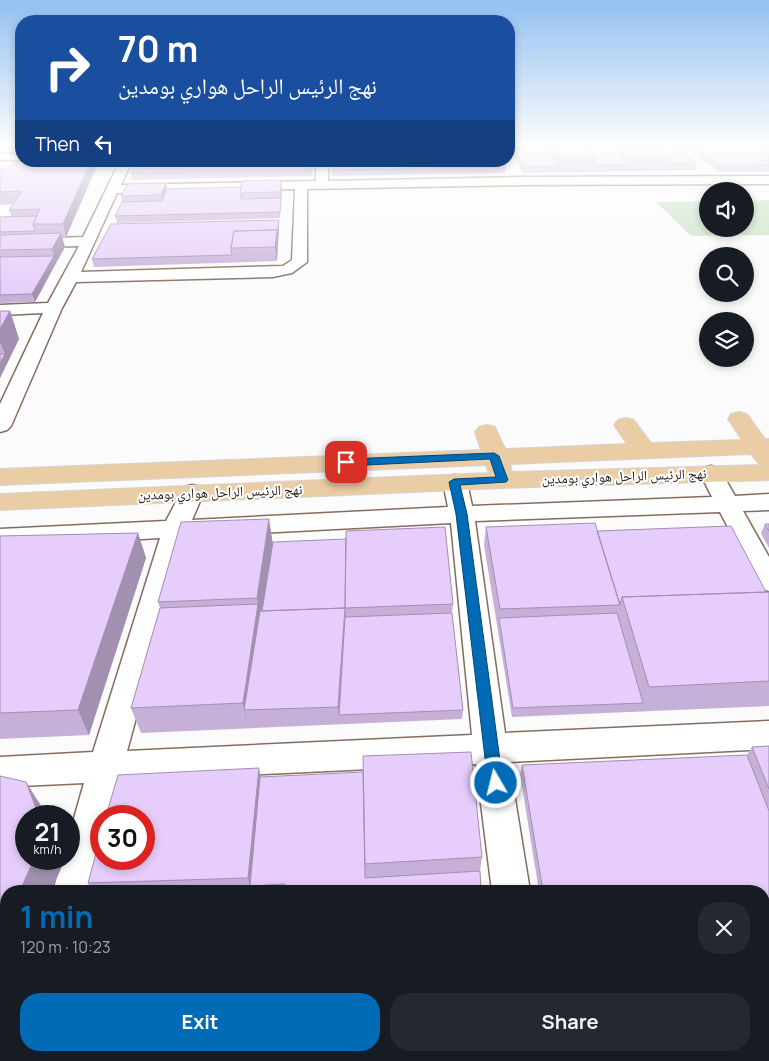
<!DOCTYPE html>
<html lang="en">
<head>
<meta charset="utf-8">
<style>
	body { margin:0; font-family:Manrope,"Noto Naskh Arabic",sans-serif; background:#242831; color:#f1f3f6; height:100vh; display:flex; flex-direction:column; font-size:19px; white-space:nowrap }
	* { box-sizing:border-box; margin:0 }
	p { font-size:16px; color:#9ea1a6 }
	.icon { flex:none; width:28px; height:28px; fill:none; stroke:currentColor; stroke-width:2; stroke-linecap:round; stroke-linejoin:round }
	.map { position:relative; flex:1; overflow:hidden }
	.panel { position:absolute; left:0px; top:885px; width:770px; height:176px; display:flex; flex-direction:column; background:#171b24; border-radius:20px 20px 0 0; box-shadow:0 2px 8px #0003 }
	.panel>* { flex:none }
	.hud { position:absolute; left:15px; top:15px; width:500px; height:152px; border-radius:20px; box-shadow:0 2px 8px #0003; background:#1a4fa0; color:#fff; overflow:hidden }
	.controls { position:absolute; left:699px; top:182px; display:grid; gap:10px }
	.controls a { display:grid; place-items:center; width:55px; height:55px; border-radius:50%; background:#171b24; box-shadow:0 2px 8px #0003; font-size:25px }
	.speed { position:absolute; left:15px; top:805px; display:flex; gap:10px; font-size:25px; font-weight:700; text-align:center }
	.speed>* { display:grid; place-content:center; width:65px; height:65px; border-radius:50%; background:#171b24; box-shadow:0 2px 8px #0003; line-height:1 }
	.speed small { font-size:12px; font-weight:400 }
	.speed .limit { border:8px solid #d22; background:#fff; color:#111 }
	.pin { position:absolute; display:grid; place-items:center; width:42px; height:42px; color:#fff; margin:-21px; border-radius:10px; box-shadow:0 2px 8px #0006 }
	.me { position:absolute; width:55px; margin:-28px; rotate:352deg; stroke-linejoin:round; filter:drop-shadow(0 0 4px #0008) }
	.turn { display:flex; align-items:center; gap:18px; height:105px; padding:0 20px; font-size:22px }
	.turn .icon { width:65px; height:65px; stroke-width:2.5 }
	.turn b { display:block; font-size:35px; line-height:42px }
	.then { display:flex; align-items:center; height:48px; padding:0 20px; background:#0003; gap:10px; font-size:19px }
	.round { display:grid; place-items:center; flex:none; width:52px; height:52px; border-radius:20px; background:#242831 }
	.overview { display:flex; align-items:center; justify-content:space-between; height:85px; padding:0 20px }
	h1 { font-size:30px; font-weight:700; line-height:38px; color:#026bb6 }
	.primary-button { display:flex; gap:10px; margin-top:auto; padding:10px 20px }
	.primary-button a { flex:1; height:58px; border-radius:20px; background:#026bb6; color:#fff; font-size:20px; font-weight:700; line-height:58px; text-align:center }
	.primary-button a+a { background:#242831; color:#f1f3f6 }
	.map>svg:first-child { display:block }
	.green { fill:#c3e1bd }
	.lines { fill:none; stroke-linecap:round; stroke-linejoin:round }
	.street-casing { stroke:#876c5e; stroke-width:3 }
	.primary-casing { stroke:#d7d5d4; stroke-width:2 }
	.street { fill:#fff; fill-rule:evenodd }
	.primary { fill:#ebcda5; fill-rule:evenodd }
	.wall { fill:#c6b0d8 }
	.shaded-wall { fill:#a190b0 }
	.building { fill:#e6cdfb; stroke:#a190b0 }
	.route { fill:#026bb6; stroke:#014676 }
	.labels { text-anchor:middle; stroke-width:4; stroke-linejoin:round; paint-order:stroke }
	.street-label { font-size:14px; fill:#221712; stroke:#fff }
</style>
</head>
<body>
<div class="map">
<svg width="769" height="1061" viewBox="0 0 769 1061">
	<rect width="100%" height="100%" fill="#fbfbfb"/>
	<path class="green" d="M 769,200 L 769,235 L 691,236 L 656,202 L 707,201 L 708,229 L 745,229 L 745,201 Z"/>
	<g class="lines">
		<g class="street-casing">
			<path id="street" d="M 688,146 L 683,149 L 643,150 L 638,147 Z
				M 0,154 L 21,154 L 21,160 L 0,160 Z
				M 120,161 L 132,161 L 121,185 L 316,181 L 316,161 L 328,161 L 328,181 L 518,177 L 769,176 L 769,184 L 518,185 L 307,189 L 307,262 L 292,273 L 273,277 L 76,282 L 62,308 L 11,426 L 7,430 L 0,432 L 0,404 L 43,313 L 0,315 L 0,305 L 48,303 L 79,246 L 0,248 L 0,240 L 83,237 ZM 295,189 L 292,260 L 283,266 L 81,272 L 117,193 Z
				M 711,466 L 719,468 L 735,496 L 769,494 L 769,510 L 743,511 L 769,557 L 769,591 L 760,588 L 720,512 L 475,521 L 505,733 L 769,721 L 769,749 L 509,762 L 530,891 L 492,891 L 476,764 L 119,781 L 110,816 L 101,816 L 101,851 L 91,891 L 53,891 L 62,859 L 69,859 L 69,836 L 84,783 L 0,787 L 0,757 L 93,752 L 160,538 L 0,547 L 0,529 L 166,521 L 184,487 L 192,485 L 200,487 L 204,492 L 192,520 L 448,507 L 443,482 L 447,477 L 455,475 L 463,477 L 467,482 L 472,506 L 712,497 L 700,473 L 703,468 ZM 451,523 L 472,735 L 127,751 L 185,537 Z
				M 764,1024 L 769,1024 L 769,1061 L 748,1061 L 746,1055 L 764,1055 Z
				M 6,1052 L 6,1055 L 49,1055 L 48,1061 L 4,1061 Z
				M 512,1055 L 672,1055 L 670,1061 L 513,1061 Z"/>
		</g>
		<g class="primary-casing">
			<path id="primary" d="M 739,412 L 747,414 L 765,439 L 769,439 L 769,480 L 503,488 L 0,510 L 0,494 L 489,473 L 486,465 L 0,485 L 0,469 L 481,450 L 475,432 L 479,427 L 487,425 L 495,427 L 505,449 L 627,444 L 614,425 L 618,420 L 626,418 L 634,420 L 651,443 L 742,440 L 728,419 L 731,414 ZM 751,454 L 760,465 L 512,472 L 510,464 Z"/>
		</g>
		<use href="#street" class="street"/>
		<use href="#primary" class="primary"/>
	</g>
	<path class="wall" d="M 509,146 L 676,146 L 697,163 L 695,170 L 523,173 L 511,152 L 511,147 Z
		M 690,146 L 761,146 L 769,152 L 769,172 L 718,172 L 689,149 Z
		M 22,161 L 99,161 L 66,237 L 62,237 L 65,247 L 35,302 L 0,303 L 0,217 L 11,216 L 9,210 L 13,204 L 0,205 L 0,166 L 1,170 Z
		M 137,161 L 313,161 L 312,176 L 132,180 L 131,173 L 137,163 Z
		M 332,161 L 503,161 L 506,167 L 505,173 L 332,176 Z
		M 167,189 L 282,192 L 280,218 L 117,223 L 115,216 L 122,203 L 121,196 Z
		M 279,220 L 279,227 L 277,261 L 94,267 L 92,259 Z
		M 0,311 L 10,311 L 19,339 L 0,378 Z
		M 765,524 L 769,524 L 769,548 L 761,533 Z
		M 486,527 L 597,531 L 766,592 L 769,592 L 769,706 L 512,717 L 484,545 Z
		M 138,533 L 146,558 L 89,735 L 0,739 L 0,536 Z
		M 273,542 L 453,604 L 452,613 L 463,710 L 462,719 L 141,733 L 131,708 L 160,608 L 158,602 Z
		M 769,746 L 769,992 L 764,992 L 764,891 L 539,891 L 520,774 L 522,765 L 747,755 L 752,747 Z
		M 260,777 L 482,857 L 480,871 L 481,891 L 92,891 L 88,883 Z"/>
	<path class="shaded-wall" d="M 91,161 L 99,161 L 66,237 L 63,224 Z
		M 281,180 L 282,192 L 281,205 L 280,192 Z
		M 166,183 L 169,195 L 163,208 L 161,195 Z
		M 279,220 L 279,227 L 277,261 L 275,247 L 277,230 Z
		M 61,233 L 65,247 L 56,263 L 52,249 Z
		M 54,256 L 56,263 L 35,302 L 32,294 Z
		M 10,311 L 19,339 L 0,378 L 0,363 L 5,354 L 0,342 L 0,329 Z
		M 269,519 L 274,551 L 244,710 L 248,728 L 243,703 L 258,604 L 257,598 Z
		M 138,533 L 146,558 L 89,735 L 78,710 Z
		M 345,608 L 346,626 L 339,715 L 338,707 Z
		M 259,768 L 262,786 L 250,886 L 248,878 Z
		M 26,782 L 45,812 L 47,816 L 39,816 Z
		M 34,859 L 63,859 L 64,862 L 51,891 L 20,891 Z
		M 6,951 L 6,990 L 0,994 L 0,955 Z"/>
	<path class="building" d="M 512,146 L 545,146 L 559,166 L 524,166 Z
		M 550,146 L 584,146 L 595,159 L 560,160 Z
		M 584,146 L 676,146 L 697,163 L 664,164 L 665,158 L 654,148 L 620,149 L 619,154 L 629,165 L 594,165 L 595,159 Z
		M 695,146 L 761,146 L 769,152 L 769,165 L 720,166 Z
		M 654,148 L 665,158 L 630,159 L 620,149 Z
		M 22,161 L 91,161 L 63,224 L 33,224 L 40,209 L 9,210 L 22,191 L 0,192 L 0,171 Z
		M 174,161 L 312,161 L 312,170 L 131,173 L 137,163 L 173,162 Z
		M 332,161 L 404,161 L 405,169 L 332,170 Z
		M 405,161 L 439,161 L 439,162 L 406,163 Z
		M 439,161 L 503,161 L 506,167 L 439,168 Z
		M 281,180 L 280,192 L 240,193 L 242,181 Z
		M 166,183 L 161,195 L 121,196 L 128,184 Z
		M 241,187 L 240,193 L 241,199 L 281,198 L 280,212 L 115,216 L 122,202 L 162,201 L 167,189 Z
		M 37,216 L 33,224 L 35,231 L 0,232 L 0,217 Z
		M 279,220 L 277,236 L 277,230 L 234,231 L 231,248 L 232,255 L 92,259 L 111,224 Z
		M 277,230 L 275,247 L 231,248 L 234,231 Z
		M 61,233 L 52,249 L 0,250 L 0,235 Z
		M 54,256 L 32,294 L 0,295 L 0,257 Z
		M 0,311 L 10,311 L 0,329 Z
		M 0,354 L 5,354 L 0,363 Z
		M 269,519 L 257,598 L 158,602 L 181,522 Z
		M 595,523 L 620,605 L 500,609 L 486,527 Z
		M 765,524 L 769,524 L 769,531 Z
		M 731,526 L 766,592 L 622,597 L 620,605 L 597,531 Z
		M 445,527 L 453,604 L 345,608 L 346,531 Z
		M 138,533 L 78,710 L 0,713 L 0,536 Z
		M 346,539 L 345,608 L 262,611 L 273,542 Z
		M 769,592 L 769,681 L 649,687 L 622,597 Z
		M 258,604 L 243,703 L 131,708 L 160,608 Z
		M 345,608 L 338,707 L 244,710 L 260,611 Z
		M 452,613 L 463,710 L 339,715 L 345,617 Z
		M 617,613 L 643,703 L 513,708 L 499,618 Z
		M 769,746 L 769,789 L 752,747 Z
		M 471,752 L 482,857 L 365,864 L 363,756 Z
		M 747,755 L 769,811 L 769,986 L 764,986 L 764,891 L 543,891 L 522,765 Z
		M 259,768 L 248,878 L 88,883 L 101,835 L 101,859 L 144,859 L 144,816 L 106,816 L 118,775 Z
		M 363,772 L 365,878 L 480,871 L 481,891 L 284,891 L 285,884 L 250,886 L 260,777 Z
		M 0,776 L 26,782 L 39,816 L 26,816 L 26,859 L 34,859 L 20,891 L 6,891 L 6,951 L 0,955 Z
		M 203,887 L 202,891 L 92,891 Z"/>
	<linearGradient id="sky" x2="0" y2="1"><stop stop-color="#92c0f0"/><stop offset="0.49" stop-color="#fdfdfd"/><stop offset="1" stop-color="#fdfdfd" stop-opacity="0"/></linearGradient>
	<rect width="769" height="295" fill="url(#sky)"/>
	<path class="route" d="M 494,453 L 499,456 L 508,480 L 506,482 L 460,485 L 467,514 L 503,783 L 501,788 L 496,790 L 490,788 L 488,783 L 456,514 L 449,482 L 454,479 L 496,477 L 490,459 L 346,466 L 341,462 L 346,459 Z"/>
	<g class="labels">
		<g class="street-label">
			<text transform="translate(624 476) rotate(-2)" y="5">نهج الرئيس الراحل هواري بومدين</text>
			<text transform="translate(220 492) rotate(-2)" y="5">نهج الرئيس الراحل هواري بومدين</text>
		</g>
	</g>
</svg>
<div class="controls">
<a><svg class="icon" aria-label="sound" viewBox="0 0 24 24"><path d="M4 9h4l5-4v14l-5-4H4zM17 9q2 3 0 6"/></svg></a>
<a><svg class="icon" aria-label="search" viewBox="0 0 24 24"><circle cx="10" cy="10" r="6"/><path d="M15 15l6 6"/></svg></a>
<a><svg class="icon" aria-label="layers" viewBox="0 0 24 24"><path d="M12 4l9 5-9 5-9-5zM3 14l9 5 9-5"/></svg></a>
</div>
<div class="speed"><div>21<small>km/h</small></div><div class="limit">30</div></div>
<div class="pin" style="left:346px;top:462px;background:#d93025"><svg class="icon" aria-label="arrive" viewBox="0 0 24 24"><path d="M6 21V4h12l-3 4 3 4H6"/></svg></div>
<svg class="me" style="left:496px;top:783px" viewBox="-20 -20 40 40"><circle r="17" fill="#026bb6" stroke="#fff" stroke-width="3"/><path d="M0-11L8 9 0 5-8 9z" fill="#fff"/></svg>
<div class="hud">
<div class="turn"><svg class="icon" aria-label="right" viewBox="0 0 24 24"><path d="M7 20v-9h11M14 6l5 5-5 5"/></svg><div><b>70 m</b>نهج الرئيس الراحل هواري بومدين</div></div>
<div class="then">Then<svg class="icon" aria-label="left" viewBox="0 0 24 24"><path d="M17 20v-9H6M10 6l-5 5 5 5"/></svg></div>
</div>
<section class="panel">
<div class="overview"><div><h1>1 min</h1><p>120 m · 10:23</p></div><a class="round"><svg class="icon" aria-label="close" viewBox="0 0 24 24"><path d="M6 6l12 12M18 6L6 18"/></svg></a></div>
<div class="primary-button"><a>Exit</a><a>Share</a></div>
</section>
</div>
</body>
</html>
